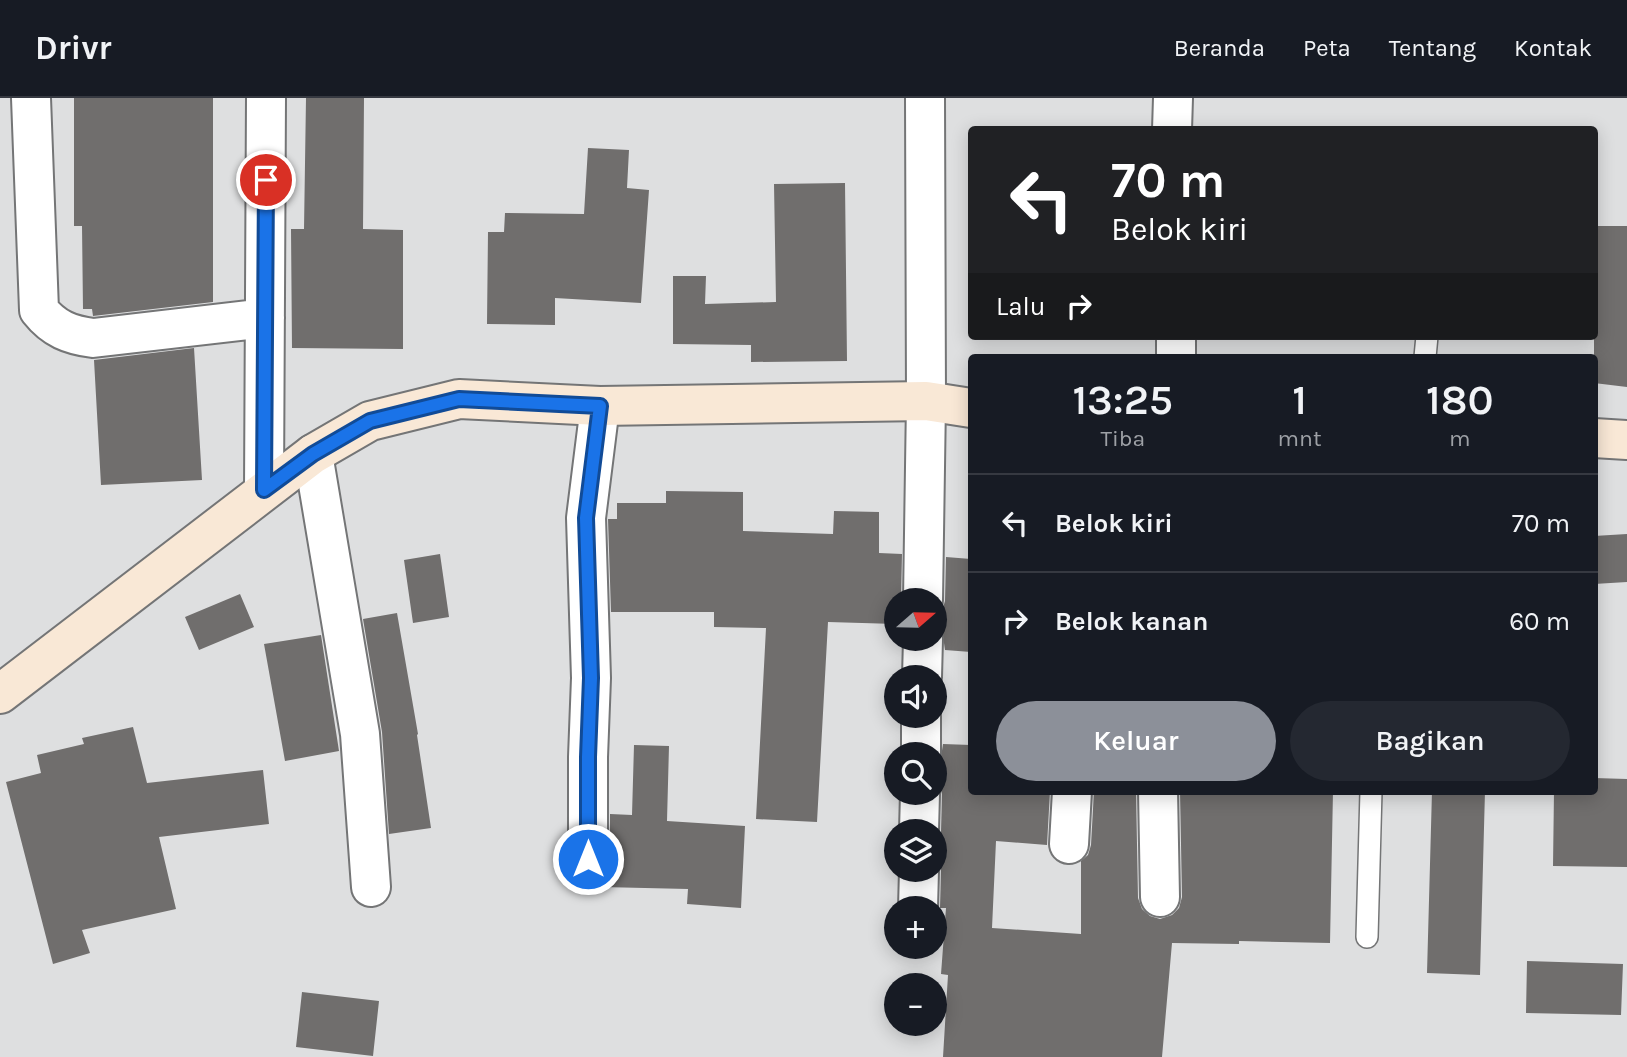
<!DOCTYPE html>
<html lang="id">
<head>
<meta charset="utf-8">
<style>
	body { margin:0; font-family:Karla,sans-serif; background:#242831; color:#f1f3f6; height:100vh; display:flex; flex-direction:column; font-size:26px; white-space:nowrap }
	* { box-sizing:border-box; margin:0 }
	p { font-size:23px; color:#9ea1a6 }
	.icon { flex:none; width:38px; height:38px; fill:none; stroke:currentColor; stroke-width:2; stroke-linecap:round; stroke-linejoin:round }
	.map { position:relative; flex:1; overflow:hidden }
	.details { position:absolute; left:968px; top:256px; width:630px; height:441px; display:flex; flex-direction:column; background:#171b24; border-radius:7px; box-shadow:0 4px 18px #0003 }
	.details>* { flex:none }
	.hud { position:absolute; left:968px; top:28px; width:630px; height:214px; border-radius:7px; box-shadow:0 4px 18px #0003; background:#202124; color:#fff; overflow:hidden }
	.needle { width:46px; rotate:70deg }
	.fabs { position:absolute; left:884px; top:490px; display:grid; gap:14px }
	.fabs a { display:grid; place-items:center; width:63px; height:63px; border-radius:50%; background:#171b24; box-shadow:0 4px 18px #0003; font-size:35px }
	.pin { position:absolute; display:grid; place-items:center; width:60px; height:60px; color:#fff; margin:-30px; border:4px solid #fff; border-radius:50%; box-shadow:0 2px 7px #0007 }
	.me { position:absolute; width:77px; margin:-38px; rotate:0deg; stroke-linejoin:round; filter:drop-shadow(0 0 5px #0008) }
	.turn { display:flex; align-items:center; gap:24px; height:147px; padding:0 28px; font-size:32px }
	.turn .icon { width:91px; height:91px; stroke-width:2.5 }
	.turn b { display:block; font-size:49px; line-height:60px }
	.then { display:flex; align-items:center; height:66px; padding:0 28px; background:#0003; gap:14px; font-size:26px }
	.eta { display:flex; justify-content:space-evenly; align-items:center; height:119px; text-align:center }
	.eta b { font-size:42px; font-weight:600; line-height:49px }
	.button { display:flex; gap:14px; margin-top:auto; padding:14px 28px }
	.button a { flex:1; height:80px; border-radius:42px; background:#8c9099; color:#fff; font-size:28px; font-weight:600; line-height:80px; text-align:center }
	.button a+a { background:#242831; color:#f1f3f6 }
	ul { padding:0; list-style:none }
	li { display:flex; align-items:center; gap:21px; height:98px; padding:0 28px; border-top:2px solid #363941 }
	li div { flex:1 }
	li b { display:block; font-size:26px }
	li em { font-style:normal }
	header { display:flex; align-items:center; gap:42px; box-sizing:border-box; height:98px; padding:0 35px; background:#171b24; border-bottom:2px solid #363941 }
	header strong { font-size:33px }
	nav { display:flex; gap:38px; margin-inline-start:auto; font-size:24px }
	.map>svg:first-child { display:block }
	.building { fill:#706e6d }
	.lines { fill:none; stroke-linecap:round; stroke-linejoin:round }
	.lane-casing { stroke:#747576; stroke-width:24 }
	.street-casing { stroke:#747576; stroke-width:42 }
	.secondary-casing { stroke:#747576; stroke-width:42 }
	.lane { stroke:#fff; stroke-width:21 }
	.street { stroke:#fff; stroke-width:38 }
	.secondary { stroke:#f9e8d6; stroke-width:38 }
	.route-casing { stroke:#114b97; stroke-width:18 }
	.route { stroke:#1a73e8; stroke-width:12 }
</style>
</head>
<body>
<header>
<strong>Drivr</strong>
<nav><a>Beranda</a><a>Peta</a><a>Tentang</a><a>Kontak</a></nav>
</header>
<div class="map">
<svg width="1627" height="959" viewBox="0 0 1627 959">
	<rect width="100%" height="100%" fill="#dedfe0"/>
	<path class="building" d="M 74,0 L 213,0 L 213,204 L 93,218 L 92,211 L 83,211 L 82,128 L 74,128 Z
		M 306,0 L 364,0 L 363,131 L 403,132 L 403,251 L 292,250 L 291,131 L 304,131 Z
		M 588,50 L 629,52 L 627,90 L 649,92 L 641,205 L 555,200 L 555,227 L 487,226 L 488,134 L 504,134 L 505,115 L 584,116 Z
		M 845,85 L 847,263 L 751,264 L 751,247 L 673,246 L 673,178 L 706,178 L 705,206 L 776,204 L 774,86 Z
		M 1594,128 L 1627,128 L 1627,289 L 1594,285 Z
		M 194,250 L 202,382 L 101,387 L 94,262 Z
		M 666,393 L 743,394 L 743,433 L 833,436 L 834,413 L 879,414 L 879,455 L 902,456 L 901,502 L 896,502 L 896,526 L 828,524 L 817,724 L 756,721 L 766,530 L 714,529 L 714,514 L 611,514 L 608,421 L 617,421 L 617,405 L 666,405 Z
		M 1627,436 L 1627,484 L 1594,486 L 1594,438 Z
		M 440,456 L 449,519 L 413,525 L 404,462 Z
		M 946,459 L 971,461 L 971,554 L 945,552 L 942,531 L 934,522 L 942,513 L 945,503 Z
		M 240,496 L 254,529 L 199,552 L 185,519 Z
		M 397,515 L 418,636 L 417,637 L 431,730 L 389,736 L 382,634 L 363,521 Z
		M 321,537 L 339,653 L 285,663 L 264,546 Z
		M 133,629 L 147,685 L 263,672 L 269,726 L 159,739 L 176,811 L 82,832 L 90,855 L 53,866 L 6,684 L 41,675 L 37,657 L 84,646 L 82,640 Z
		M 943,646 L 971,647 L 971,693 L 1050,693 L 1047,747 L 996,743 L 992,830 L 1081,836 L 1081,763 L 1088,757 L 1091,747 L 1094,693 L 1136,693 L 1138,800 L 1142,811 L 1150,818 L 1160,821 L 1172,817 L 1179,810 L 1182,799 L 1180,693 L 1333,693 L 1330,845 L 1239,843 L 1239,846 L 1172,845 L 1162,959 L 943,959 L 948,877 L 941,876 L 946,810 L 940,810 L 941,773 L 938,762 L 934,758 L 934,748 L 941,734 L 942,696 L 939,685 L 934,679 L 934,673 L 940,666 Z
		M 634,647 L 669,648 L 667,723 L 745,728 L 741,810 L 687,806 L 688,791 L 602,789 L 603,776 L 607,771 L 610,761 L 610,716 L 632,717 Z
		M 1594,680 L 1627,681 L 1627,769 L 1553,768 L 1554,693 L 1594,693 Z
		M 1432,693 L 1485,693 L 1480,877 L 1427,875 Z
		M 1527,863 L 1623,866 L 1621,917 L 1526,915 Z
		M 302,894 L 379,903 L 373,958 L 296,949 Z"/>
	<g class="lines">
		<g class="lane-casing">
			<path id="lane" d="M 1425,259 L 1427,238
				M 1367,839 L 1371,693"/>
		</g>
		<g class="street-casing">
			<path id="street" d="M 31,0 L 39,212 C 54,231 70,237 93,240 L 265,220
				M 1172,32 L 1173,0
				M 1176,238 L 1176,259
				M 313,356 L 360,636 L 371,789
				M 264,392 L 266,0
				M 923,502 L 926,303 L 925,0
				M 922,579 L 923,541
				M 921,656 L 921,618
				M 1158,693 L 1160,799
				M 919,733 L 920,695
				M 1069,746 L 1072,693
				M 588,761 L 588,659 L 591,580 L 586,420 L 600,308
				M 918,810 L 919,772"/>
		</g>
		<g class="secondary-casing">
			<path id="secondary" d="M 1594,340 L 1627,342
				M 0,596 L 313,356 L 370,323 L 459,301 L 600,308 L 926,303 L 971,310"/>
		</g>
		<use href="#lane" class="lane"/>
		<use href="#street" class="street"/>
		<use href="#secondary" class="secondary"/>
	</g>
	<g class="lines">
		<g class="route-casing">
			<path id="route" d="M 266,82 L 264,392 L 313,356 L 370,323 L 459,301 L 600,308 L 586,420 L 591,580 L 588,659 L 588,761"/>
		</g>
		<use href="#route" class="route"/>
	</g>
</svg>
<div class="fabs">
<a><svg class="needle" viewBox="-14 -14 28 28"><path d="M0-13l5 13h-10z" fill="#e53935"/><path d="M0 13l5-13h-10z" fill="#9ea1a6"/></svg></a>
<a><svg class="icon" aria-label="sound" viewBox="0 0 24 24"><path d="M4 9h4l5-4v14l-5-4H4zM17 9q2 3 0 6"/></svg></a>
<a><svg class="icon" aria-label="search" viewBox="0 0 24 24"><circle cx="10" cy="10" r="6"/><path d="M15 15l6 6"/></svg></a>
<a><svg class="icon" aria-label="layers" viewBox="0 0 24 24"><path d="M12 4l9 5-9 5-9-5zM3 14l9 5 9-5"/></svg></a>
<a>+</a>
<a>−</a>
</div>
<div class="pin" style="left:266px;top:82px;background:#d93025"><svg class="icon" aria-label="arrive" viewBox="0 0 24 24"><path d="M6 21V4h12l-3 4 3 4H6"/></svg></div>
<svg class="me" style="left:588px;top:761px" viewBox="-20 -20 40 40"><circle r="17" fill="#1a73e8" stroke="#fff" stroke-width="3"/><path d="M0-11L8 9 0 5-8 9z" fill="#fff"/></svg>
<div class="hud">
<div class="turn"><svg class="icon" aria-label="left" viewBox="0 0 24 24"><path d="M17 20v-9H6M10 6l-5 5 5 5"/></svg><div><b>70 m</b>Belok kiri</div></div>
<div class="then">Lalu<svg class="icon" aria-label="right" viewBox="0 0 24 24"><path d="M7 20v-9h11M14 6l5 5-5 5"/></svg></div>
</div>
<section class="details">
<div class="eta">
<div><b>13:25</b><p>Tiba</p></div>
<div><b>1</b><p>mnt</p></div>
<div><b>180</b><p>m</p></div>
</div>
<ul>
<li><svg class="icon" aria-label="left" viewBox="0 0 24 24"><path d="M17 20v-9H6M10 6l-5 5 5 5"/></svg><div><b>Belok kiri</b></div><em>70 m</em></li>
<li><svg class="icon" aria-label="right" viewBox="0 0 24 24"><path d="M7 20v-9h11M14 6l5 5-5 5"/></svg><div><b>Belok kanan</b></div><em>60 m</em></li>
</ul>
<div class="button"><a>Keluar</a><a>Bagikan</a></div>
</section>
</div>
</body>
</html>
